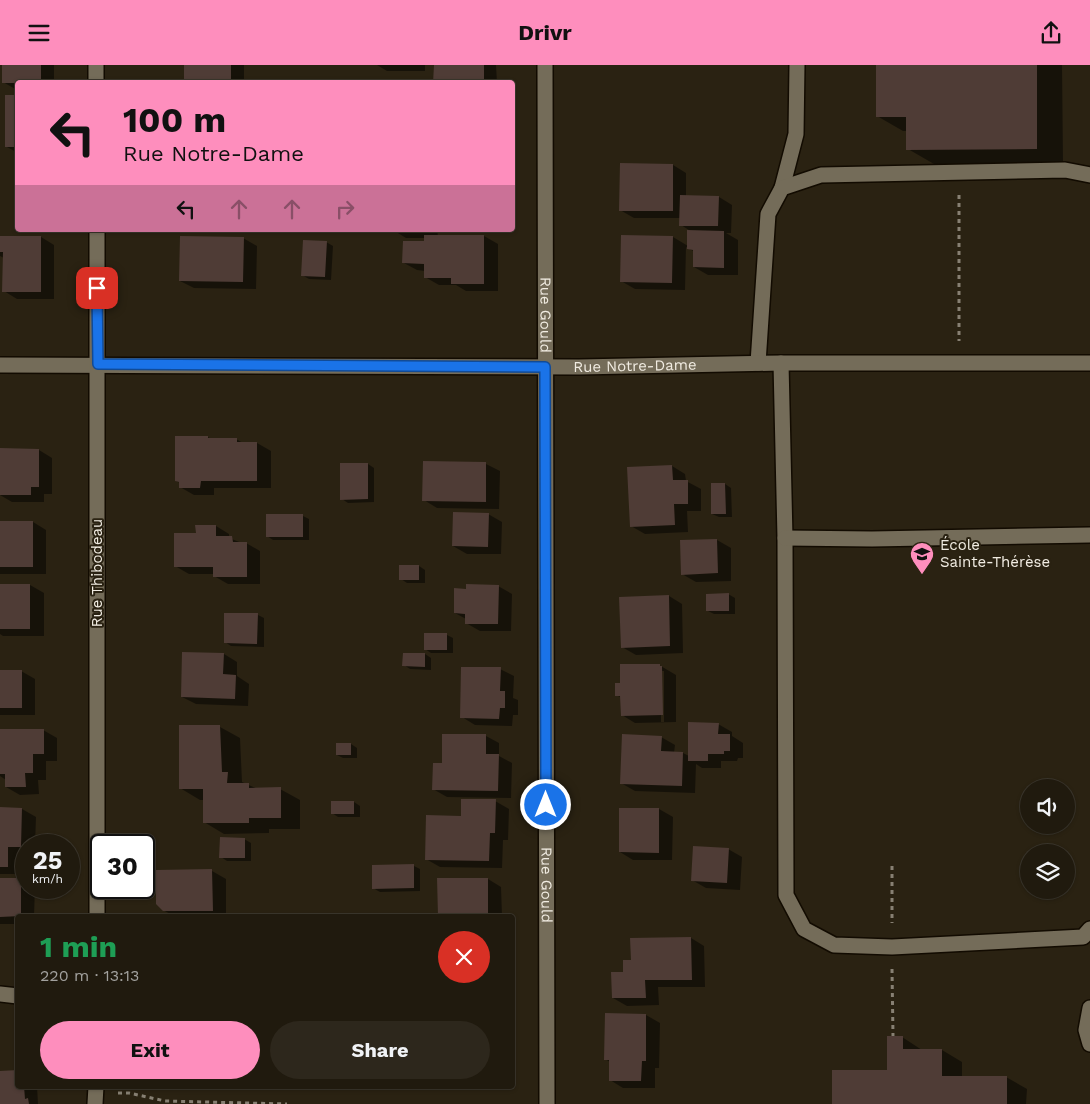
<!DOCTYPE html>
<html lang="en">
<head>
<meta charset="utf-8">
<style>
	body { margin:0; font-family:"Work Sans",sans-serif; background:#2d271c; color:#f1f3f6; height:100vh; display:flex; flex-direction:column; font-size:19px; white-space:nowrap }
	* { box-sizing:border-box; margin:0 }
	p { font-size:16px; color:#a2a19e }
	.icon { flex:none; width:28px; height:28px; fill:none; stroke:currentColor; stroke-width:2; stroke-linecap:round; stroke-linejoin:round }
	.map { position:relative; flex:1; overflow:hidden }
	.drawer { position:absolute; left:15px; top:849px; width:500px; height:175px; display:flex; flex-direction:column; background:#201a0e; border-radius:5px; box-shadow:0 1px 4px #0004,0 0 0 1px #3d382e }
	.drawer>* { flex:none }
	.guide { position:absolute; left:15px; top:15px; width:500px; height:152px; border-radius:5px; box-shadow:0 1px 4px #0004,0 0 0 1px #3d382e; background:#fe8ebd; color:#111; overflow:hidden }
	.fabs { position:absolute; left:1020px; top:714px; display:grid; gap:10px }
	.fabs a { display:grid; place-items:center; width:55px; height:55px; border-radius:50%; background:#201a0e; box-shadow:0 1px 4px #0004,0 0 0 1px #3d382e; font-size:25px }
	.speed { position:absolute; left:15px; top:769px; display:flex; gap:10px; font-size:25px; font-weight:700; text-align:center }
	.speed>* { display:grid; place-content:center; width:65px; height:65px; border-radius:50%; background:#201a0e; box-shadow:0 1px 4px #0004,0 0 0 1px #3d382e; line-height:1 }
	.speed small { font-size:12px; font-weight:400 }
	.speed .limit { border:2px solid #111; border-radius:8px; background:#fff; color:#111 }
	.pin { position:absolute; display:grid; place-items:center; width:42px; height:42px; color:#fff; margin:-21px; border-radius:10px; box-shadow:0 2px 8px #0006 }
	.me { position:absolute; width:55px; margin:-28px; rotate:0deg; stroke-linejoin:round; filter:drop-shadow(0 0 4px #0008) }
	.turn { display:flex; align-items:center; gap:18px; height:105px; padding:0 25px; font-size:22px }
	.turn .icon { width:65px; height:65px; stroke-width:2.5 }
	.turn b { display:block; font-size:35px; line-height:42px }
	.lanes { display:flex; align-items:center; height:48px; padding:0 25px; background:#0003; justify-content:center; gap:25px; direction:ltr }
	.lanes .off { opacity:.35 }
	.round { display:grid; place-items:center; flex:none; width:52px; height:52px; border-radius:26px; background:#2d271c }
	.head { display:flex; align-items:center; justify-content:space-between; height:85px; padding:0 25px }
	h1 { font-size:30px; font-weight:700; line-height:38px; color:#1e9e55 }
	.cta { display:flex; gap:10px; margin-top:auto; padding:10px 25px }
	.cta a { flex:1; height:58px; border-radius:30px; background:#fe8ebd; color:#111; font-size:20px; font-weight:700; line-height:58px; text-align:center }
	.cta a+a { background:#2d271c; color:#f1f3f6 }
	header { display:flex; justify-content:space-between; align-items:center; height:65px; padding:0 25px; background:#fe8ebd; color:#111; font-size:22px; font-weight:700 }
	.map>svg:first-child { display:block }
	.shadow { fill:#0007; fill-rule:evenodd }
	.building { fill:#4f3c36 }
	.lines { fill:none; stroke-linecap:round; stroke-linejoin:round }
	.minor-casing { stroke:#120b01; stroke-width:18 }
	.path { stroke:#878073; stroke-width:3; stroke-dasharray:4 4; stroke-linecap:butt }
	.minor { stroke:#746c59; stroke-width:15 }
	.route-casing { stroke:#114b97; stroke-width:12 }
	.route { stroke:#1a73e8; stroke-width:9 }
	.labels { text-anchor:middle; stroke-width:4; stroke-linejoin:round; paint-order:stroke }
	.street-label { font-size:15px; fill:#f1ece2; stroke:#2a2212 }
	.poi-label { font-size:15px; fill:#f1ece2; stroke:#2a2212; text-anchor:start }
</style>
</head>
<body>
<header><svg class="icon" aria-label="menu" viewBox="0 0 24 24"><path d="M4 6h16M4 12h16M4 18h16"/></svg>Drivr<svg class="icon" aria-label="share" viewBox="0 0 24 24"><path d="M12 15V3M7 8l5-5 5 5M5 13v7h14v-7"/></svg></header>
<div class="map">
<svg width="1090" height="1039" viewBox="0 0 1090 1039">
	<rect width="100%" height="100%" fill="#2a2212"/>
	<path class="shadow" d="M 3,0 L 54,0 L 54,18 L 18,18 L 17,25 L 3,17 Z
		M 186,0 L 244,0 L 244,18 L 186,17 Z
		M 377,0 L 425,0 L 425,6 L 387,6 Z
		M 435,0 L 496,0 L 497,18 L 435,18 Z
		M 877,0 L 1062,0 L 1063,98 L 934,99 L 908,84 L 908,66 L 903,66 L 877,51 Z
		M 18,31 L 18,88 L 7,82 Z
		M 673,100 L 686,108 L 686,132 L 719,132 L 732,140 L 731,168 L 726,168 L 738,175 L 738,210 L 708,210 L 694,202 L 695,187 L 686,182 L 685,225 L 635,224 L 621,216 L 673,172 L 688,181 L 692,167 L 681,160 L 681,153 L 634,153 L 620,145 Z
		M 393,165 L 437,165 L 438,171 L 484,171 L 498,179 L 498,226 L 466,226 L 456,220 L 439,220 L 425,212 L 425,206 L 417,205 L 404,198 L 425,177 L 425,173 L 406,173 Z
		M 0,172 L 41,172 L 54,180 L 54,234 L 17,234 L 4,226 L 4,193 L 0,191 Z
		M 243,173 L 257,181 L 256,224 L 194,223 L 180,216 Z
		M 326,177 L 333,181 L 331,215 L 309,214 L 302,210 Z
		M 208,372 L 211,374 L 236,374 L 243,378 L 257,378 L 271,386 L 271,423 L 214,423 L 214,430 L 194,430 L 180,422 L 180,418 L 176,416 Z
		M 0,384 L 39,385 L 52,393 L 52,429 L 44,429 L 44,437 L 12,437 L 0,430 Z
		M 368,399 L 374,403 L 374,437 L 348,438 L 342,434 Z
		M 486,399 L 500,406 L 499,444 L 437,443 L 424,435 Z
		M 672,401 L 685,409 L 686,416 L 701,424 L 701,446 L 687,446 L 688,467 L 645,469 L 631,461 Z
		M 725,419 L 731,423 L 732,452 L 719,452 L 712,449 Z
		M 488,449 L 502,457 L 501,489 L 467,489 L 453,481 Z
		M 303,451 L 309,454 L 309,475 L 273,475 L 267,471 Z
		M 0,457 L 33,457 L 46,465 L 46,509 L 0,509 Z
		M 216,461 L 229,469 L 229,473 L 242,478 L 246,478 L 260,486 L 260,519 L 228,519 L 214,511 L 215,509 L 189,509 L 175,501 L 197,469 Z
		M 717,475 L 731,483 L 731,516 L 696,517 L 682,509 L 681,476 Z
		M 419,501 L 425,505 L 425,518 L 407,518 L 401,514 Z
		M 0,520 L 30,520 L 44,528 L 44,571 L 3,571 L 0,569 Z
		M 498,521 L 512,529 L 511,566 L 480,566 L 466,558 L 466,554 L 455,548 L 467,525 Z
		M 728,529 L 735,533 L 735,549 L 714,549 L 708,546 Z
		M 669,531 L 682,539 L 683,588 L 636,590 L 622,582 Z
		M 258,550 L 264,553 L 264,582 L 231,581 L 225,577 Z
		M 447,570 L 453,573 L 453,588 L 431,588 L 425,584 Z
		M 224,589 L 237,597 L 237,611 L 249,619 L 248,641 L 196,639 L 182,632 Z
		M 425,589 L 431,593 L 431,605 L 410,604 L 404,600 Z
		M 659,600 L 676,610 L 676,657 L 635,658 L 622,650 L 622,633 L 616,630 L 621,619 ZM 661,606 L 664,606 L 664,657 L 661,657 Z
		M 500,604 L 514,611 L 513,633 L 518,635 L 518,650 L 513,650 L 512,661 L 475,660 L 462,652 Z
		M 0,606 L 21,606 L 35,614 L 35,650 L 0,650 Z
		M 718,659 L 732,667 L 732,671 L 743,678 L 743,693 L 738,693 L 737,696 L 721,696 L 721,703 L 702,703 L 696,699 L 695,728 L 635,726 L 621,718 L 661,672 L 675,680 L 674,688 L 683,688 L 689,691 Z
		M 220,662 L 240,673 L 242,717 L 258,724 L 280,724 L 300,735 L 300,764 L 269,764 L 269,768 L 224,769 L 204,757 L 204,735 L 200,735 L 180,723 Z
		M 43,665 L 57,673 L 57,696 L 46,696 L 46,715 L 38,715 L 39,729 L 20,730 L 6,722 L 6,715 L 0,711 L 0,666 Z
		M 486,671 L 499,678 L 499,691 L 512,698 L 511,733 L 447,732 L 433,724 L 443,700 Z
		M 351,679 L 357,683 L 357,693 L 343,693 L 337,690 Z
		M 495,736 L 509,744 L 508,775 L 503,775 L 502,803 L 440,802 L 426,794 L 462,752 Z
		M 354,737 L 360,741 L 360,752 L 338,752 L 332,748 Z
		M 0,743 L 22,744 L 36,752 L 35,780 L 26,780 L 26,789 L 22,789 L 21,809 L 0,809 Z
		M 620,744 L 659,744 L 673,752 L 672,795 L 633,795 L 620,787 Z
		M 244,774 L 251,778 L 251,796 L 227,796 L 221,792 Z
		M 728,784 L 742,792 L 740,825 L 706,823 L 692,815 Z
		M 414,801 L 420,804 L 420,826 L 380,827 L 373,823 Z
		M 157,806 L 212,806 L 226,814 L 226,851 L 174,851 L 163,845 Z
		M 0,814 L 21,814 L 26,817 L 26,822 L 35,822 L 34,851 L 18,851 L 18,859 L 0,859 Z
		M 488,814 L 501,822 L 502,851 L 439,851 L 439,815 Z
		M 691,873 L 704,881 L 705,922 L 658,922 L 659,940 L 627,941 L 613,933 L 625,908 L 632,896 Z
		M 606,949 L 646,950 L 660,958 L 659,1003 L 655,1003 L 655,1023 L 623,1023 L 610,1015 L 610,997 L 605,994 Z
		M 902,972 L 922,985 L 942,985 L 962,997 L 962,1012 L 1006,1012 L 1027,1024 L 1026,1039 L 833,1039 L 888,1006 Z
		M 0,1007 L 18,1021 L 37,1021 L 38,1039 L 0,1039 Z"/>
	<path class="building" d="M 2,0 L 41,0 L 41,18 L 2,18 Z
		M 184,0 L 231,0 L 231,18 L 184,18 Z
		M 434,0 L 484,0 L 484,18 L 433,18 Z
		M 876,0 L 1037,0 L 1037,84 L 906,85 L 906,52 L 876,52 Z
		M 5,30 L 18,30 L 18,82 L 5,82 Z
		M 620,98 L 673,99 L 673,146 L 619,146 Z
		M 680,130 L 719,131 L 718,161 L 679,161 Z
		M 687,165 L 724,166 L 724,203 L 693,202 L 693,185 L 687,184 Z
		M 424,170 L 484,170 L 484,219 L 451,219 L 451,213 L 424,213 L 424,199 L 402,198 L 403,176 L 424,176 Z
		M 621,170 L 673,171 L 672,218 L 620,217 Z
		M 0,171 L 41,171 L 41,227 L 2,227 L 3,187 L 0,187 Z
		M 180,171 L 244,172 L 243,217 L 179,216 Z
		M 303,175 L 327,176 L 325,212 L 301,211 Z
		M 175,371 L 208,371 L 208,373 L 237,373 L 237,377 L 257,377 L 257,416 L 201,416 L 200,423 L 179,423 L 179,417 L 175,416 Z
		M 0,383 L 39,384 L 39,422 L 31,422 L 31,430 L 0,430 Z
		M 423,396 L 486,397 L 486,437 L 422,436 Z
		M 340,398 L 368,398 L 368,434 L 340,435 Z
		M 672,400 L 673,415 L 688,415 L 688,439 L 674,439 L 675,460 L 630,462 L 627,402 Z
		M 711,418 L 725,418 L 726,449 L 711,449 Z
		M 453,447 L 489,448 L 488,482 L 452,481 Z
		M 266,449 L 303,449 L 303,472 L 266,472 Z
		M 0,456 L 33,456 L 33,502 L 0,502 Z
		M 195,460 L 216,460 L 216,471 L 232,471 L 233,477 L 247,477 L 247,512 L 213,512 L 213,502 L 174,502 L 174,468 L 196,468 Z
		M 717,474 L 718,508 L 681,510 L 680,475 Z
		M 399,500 L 419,500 L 419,515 L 399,515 Z
		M 0,519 L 30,519 L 30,564 L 0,564 Z
		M 466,519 L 499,520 L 498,559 L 465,559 L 465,549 L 454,548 L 454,523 L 466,524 Z
		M 729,528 L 729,546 L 706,546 L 706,529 Z
		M 669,530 L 670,581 L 621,583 L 619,532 Z
		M 224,548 L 258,548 L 257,579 L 224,578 Z
		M 424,568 L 447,568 L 447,585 L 424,585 Z
		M 182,587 L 224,588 L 223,609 L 236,610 L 235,634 L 181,632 Z
		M 403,588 L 425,588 L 425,602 L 402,601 Z
		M 620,599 L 660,599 L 660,601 L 662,601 L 663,650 L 621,651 L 620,631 L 615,631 L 615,618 L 620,618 Z
		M 461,602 L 501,602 L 500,626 L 505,626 L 505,643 L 500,643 L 499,654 L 460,653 Z
		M 0,605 L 22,605 L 22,643 L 0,643 Z
		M 688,657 L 719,658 L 718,669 L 730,669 L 730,686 L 724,686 L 724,689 L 708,689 L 708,696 L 688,696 Z
		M 179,660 L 220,660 L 222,707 L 228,707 L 227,718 L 249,718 L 249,723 L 281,722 L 281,753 L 249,753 L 249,758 L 203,758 L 203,724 L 179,724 Z
		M 0,664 L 44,664 L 44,689 L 33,689 L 33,708 L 25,708 L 26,722 L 5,722 L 5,709 L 0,709 Z
		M 442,669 L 486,669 L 486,689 L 499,689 L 498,726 L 432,725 L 433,698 L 442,698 Z
		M 622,669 L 662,671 L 661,686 L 683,687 L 682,721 L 620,719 Z
		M 336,678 L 351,678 L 351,690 L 336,690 Z
		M 461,734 L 496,734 L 495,768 L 490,768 L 489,796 L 425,795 L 426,750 L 461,751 Z
		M 331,736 L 354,736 L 354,749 L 331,749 Z
		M 0,742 L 22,743 L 21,782 L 8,782 L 8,802 L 0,802 Z
		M 619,743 L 659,743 L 659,788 L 619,787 Z
		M 220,772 L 245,773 L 245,793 L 219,793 Z
		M 693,781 L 729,783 L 727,818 L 691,816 Z
		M 414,799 L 414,823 L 372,824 L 372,800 Z
		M 212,804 L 213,846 L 163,846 L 156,839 L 156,805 Z
		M 0,813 L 21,813 L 21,851 L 0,852 Z
		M 437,813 L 488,813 L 488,851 L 438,851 Z
		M 691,872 L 692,915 L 645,915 L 646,933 L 612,933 L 611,907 L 623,907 L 623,895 L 631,895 L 630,873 Z
		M 605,948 L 646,949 L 646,996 L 642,996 L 641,1016 L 609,1016 L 609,995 L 604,995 Z
		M 887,971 L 903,971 L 903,984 L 942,984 L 942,1011 L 1007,1011 L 1007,1039 L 832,1039 L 832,1005 L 887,1005 Z
		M 18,1005 L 18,1021 L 24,1021 L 25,1034 L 28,1033 L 29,1039 L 0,1039 L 0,1006 Z"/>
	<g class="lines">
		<g class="minor-casing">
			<g id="minor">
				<path d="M 96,0 L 96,18"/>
				<path id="s1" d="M 545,0 L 547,1039"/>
				<path d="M 782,123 L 796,69 L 797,0"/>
				<path d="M 758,298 L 768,149 L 782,123 L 821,110 L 1065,105 L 1090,110"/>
				<path d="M 781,298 L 785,473 L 786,830 L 804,864 L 834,880 L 892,882 L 1083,872 L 1090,864"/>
				<path id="s2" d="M 0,300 L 579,302 L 781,298 L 1090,298"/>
				<path d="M 785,473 L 872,474 L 1090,470"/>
				<path d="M 97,851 L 97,165"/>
				<path d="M 0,929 L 18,931"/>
				<path d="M 1090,943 L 1086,965 L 1090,979"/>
				<path d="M 95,1039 L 96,1021"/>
			</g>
		</g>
		<path class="path" d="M 959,130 L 959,276
			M 892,801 L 892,858
			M 892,904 L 893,971
			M 118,1028 L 129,1028 L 165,1036 L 287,1039"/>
		<use href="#minor" class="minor"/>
	</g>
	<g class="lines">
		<g class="route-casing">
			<path id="route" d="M 97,223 L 98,299 L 545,302 L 546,740"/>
		</g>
		<use href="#route" class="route"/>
	</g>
	<defs>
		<g id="school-pin" transform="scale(1.25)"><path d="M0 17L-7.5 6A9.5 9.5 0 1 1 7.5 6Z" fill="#fe8ebd" stroke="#2a2212"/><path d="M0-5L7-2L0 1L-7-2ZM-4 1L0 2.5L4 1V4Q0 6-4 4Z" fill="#111"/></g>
	</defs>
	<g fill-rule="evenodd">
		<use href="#school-pin" x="922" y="489"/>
	</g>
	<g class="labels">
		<g class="street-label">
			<text dy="5" stroke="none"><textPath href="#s1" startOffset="250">Rue Gould</textPath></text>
			<text dy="5" stroke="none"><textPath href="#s2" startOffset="635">Rue Notre-Dame</textPath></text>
			<text transform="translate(97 508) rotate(-90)" y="5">Rue Thibodeau</text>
			<text dy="5" stroke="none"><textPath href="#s1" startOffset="820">Rue Gould</textPath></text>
		</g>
		<g class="poi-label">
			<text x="940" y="485">École<tspan x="940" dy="17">Sainte-Thérèse</tspan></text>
		</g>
	</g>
</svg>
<div class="fabs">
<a><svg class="icon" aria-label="sound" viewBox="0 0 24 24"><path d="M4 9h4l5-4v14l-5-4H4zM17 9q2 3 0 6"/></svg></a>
<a><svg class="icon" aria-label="layers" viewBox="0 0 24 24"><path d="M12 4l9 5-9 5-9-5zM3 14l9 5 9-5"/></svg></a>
</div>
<div class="speed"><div>25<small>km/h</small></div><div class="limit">30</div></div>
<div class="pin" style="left:97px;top:223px;background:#d93025"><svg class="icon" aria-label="arrive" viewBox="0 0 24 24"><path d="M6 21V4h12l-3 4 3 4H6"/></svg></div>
<svg class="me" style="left:546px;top:740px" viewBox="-20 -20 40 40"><circle r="17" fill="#1a73e8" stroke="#fff" stroke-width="3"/><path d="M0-11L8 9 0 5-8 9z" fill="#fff"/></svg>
<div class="guide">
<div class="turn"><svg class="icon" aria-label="left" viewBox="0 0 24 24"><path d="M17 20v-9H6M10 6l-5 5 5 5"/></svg><div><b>100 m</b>Rue Notre-Dame</div></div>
<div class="lanes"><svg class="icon" aria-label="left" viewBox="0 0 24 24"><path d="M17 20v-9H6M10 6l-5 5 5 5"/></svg><svg class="icon off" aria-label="ahead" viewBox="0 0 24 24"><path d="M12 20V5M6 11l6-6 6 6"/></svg><svg class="icon off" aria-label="ahead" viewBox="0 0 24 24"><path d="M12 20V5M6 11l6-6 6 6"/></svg><svg class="icon off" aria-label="right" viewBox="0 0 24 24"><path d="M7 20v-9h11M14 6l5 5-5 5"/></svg></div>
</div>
<section class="drawer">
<div class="head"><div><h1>1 min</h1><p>220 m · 13:13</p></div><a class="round" style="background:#d93025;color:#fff"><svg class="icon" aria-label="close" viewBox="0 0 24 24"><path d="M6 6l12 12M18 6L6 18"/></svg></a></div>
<div class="cta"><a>Exit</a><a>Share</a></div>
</section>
</div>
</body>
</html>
